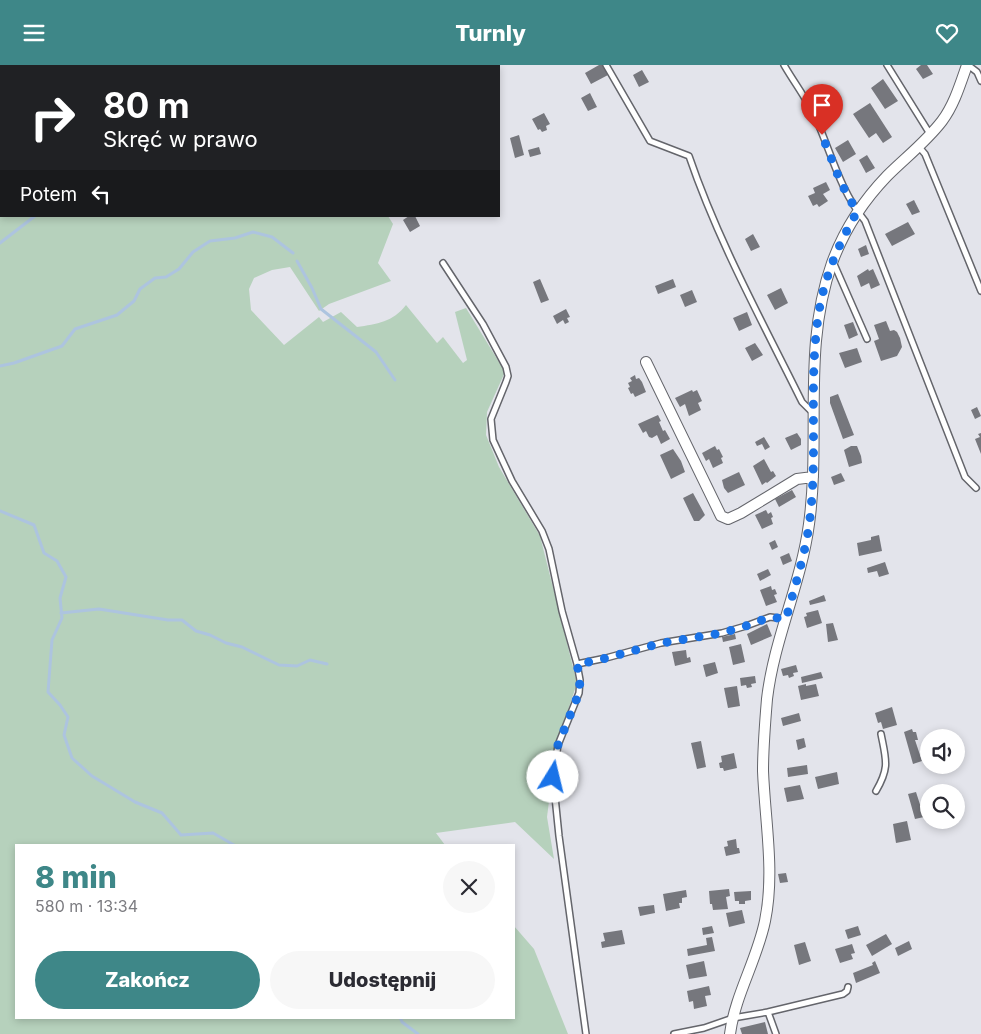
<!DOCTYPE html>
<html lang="pl">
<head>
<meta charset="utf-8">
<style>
	body { margin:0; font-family:Inter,sans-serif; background:#f7f7f7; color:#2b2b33; height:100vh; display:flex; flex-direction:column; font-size:19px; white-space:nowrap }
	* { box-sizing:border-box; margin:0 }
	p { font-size:16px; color:#7c7c81 }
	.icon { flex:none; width:28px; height:28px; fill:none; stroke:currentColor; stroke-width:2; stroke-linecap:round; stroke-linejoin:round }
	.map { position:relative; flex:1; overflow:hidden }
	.sheet { position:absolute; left:15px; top:779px; width:500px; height:175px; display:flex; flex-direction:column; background:#fff; border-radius:0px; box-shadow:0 2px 8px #0003 }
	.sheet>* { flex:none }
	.banner { position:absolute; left:0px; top:0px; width:500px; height:152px; box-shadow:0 2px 8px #0003; background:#202124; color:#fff; overflow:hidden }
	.controls { position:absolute; left:920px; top:664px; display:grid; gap:10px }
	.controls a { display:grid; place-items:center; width:45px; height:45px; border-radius:50%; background:#fff; box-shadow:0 2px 8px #0003; font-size:25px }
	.pin { position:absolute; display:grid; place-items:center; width:42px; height:42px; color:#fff; margin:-51px -21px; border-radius:50% 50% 50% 0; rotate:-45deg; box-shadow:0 0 5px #0007 }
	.pin .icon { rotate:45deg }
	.me { position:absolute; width:55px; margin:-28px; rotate:9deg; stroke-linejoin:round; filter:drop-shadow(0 0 4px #0008) }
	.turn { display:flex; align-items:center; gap:18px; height:105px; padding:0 20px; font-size:22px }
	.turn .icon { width:65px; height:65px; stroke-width:2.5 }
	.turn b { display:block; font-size:35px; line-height:42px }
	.then { display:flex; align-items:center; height:48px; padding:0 20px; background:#0003; gap:10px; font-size:19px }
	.round { display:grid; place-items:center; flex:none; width:52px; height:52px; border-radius:26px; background:#f7f7f7 }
	.summary { display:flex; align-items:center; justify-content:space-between; height:85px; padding:0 20px }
	h1 { font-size:30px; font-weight:800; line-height:38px; color:#3e8788 }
	.primary-button { display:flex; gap:10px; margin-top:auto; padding:10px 20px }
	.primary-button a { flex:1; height:58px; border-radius:30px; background:#3e8788; color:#fff; font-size:20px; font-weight:800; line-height:58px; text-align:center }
	.primary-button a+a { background:#f7f7f7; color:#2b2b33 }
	header { display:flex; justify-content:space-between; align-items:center; height:65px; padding:0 20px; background:#3e8788; color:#fff; font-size:22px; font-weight:800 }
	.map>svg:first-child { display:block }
	.green { fill:#b6d1bc }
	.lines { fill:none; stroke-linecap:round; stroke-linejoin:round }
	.stream { stroke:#adc4df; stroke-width:3 }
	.building { fill:#76777d }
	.service-casing { stroke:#64656b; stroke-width:8 }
	.minor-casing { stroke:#64656b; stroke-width:12 }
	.service { stroke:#fff; stroke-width:5 }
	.minor { stroke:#fff; stroke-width:10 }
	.route { stroke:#1a73e8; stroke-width:9; stroke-dasharray:0 16.2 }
</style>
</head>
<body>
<header><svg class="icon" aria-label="menu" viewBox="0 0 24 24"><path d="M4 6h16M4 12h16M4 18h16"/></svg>Turnly<svg class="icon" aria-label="heart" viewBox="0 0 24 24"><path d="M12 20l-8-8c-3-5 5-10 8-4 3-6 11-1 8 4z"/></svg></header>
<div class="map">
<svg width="981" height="969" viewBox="0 0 981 969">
	<rect width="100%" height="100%" fill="#e3e4eb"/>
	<path class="green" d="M 113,0 L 341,0 L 341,1 L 114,1 Z
		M 0,88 L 1,151 L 388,151 L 393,159 L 378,198 L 391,216 L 329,239 L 319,246 L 290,202 L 272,205 L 254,213 L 249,224 L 251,245 L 284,280 L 319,252 L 323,257 L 341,247 L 357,262 C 377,259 393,257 406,240 L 437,278 L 443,272 L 463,298 L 467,295 L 455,247 L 466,243 L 505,307 L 487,347 L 486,370 L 499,402 L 540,471 L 577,618 L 556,681 L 547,752 L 554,794 L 515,757 L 436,768 L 445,780 L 16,780 L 16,952 L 514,952 L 514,861 L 534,884 L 568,969 L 0,969 Z"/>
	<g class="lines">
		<path class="stream" d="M 285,1 L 286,0
			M 0,178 L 35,151
			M 297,196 L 312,223 L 321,244 L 376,287 L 395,315
			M 0,301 L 14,298 L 62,281 L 75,264 L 117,250 L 134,236 L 140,224 L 155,213 L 166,212 L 179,204 L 193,187 L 210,176 L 235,173 L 253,167 L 272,172 L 293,188
			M 0,446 L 34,460 L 44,488 L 57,496 L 66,512 L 60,533 L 62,553 L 52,575 L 48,627 L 60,640 L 68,652 L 64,670 L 72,693 L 92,711 L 135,737 L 162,748 L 181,770 L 213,768 L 234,780
			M 61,548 L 99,544 L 168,555 L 182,555 L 196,566 L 210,570 L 226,578 L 242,582 L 279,600 L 297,601 L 310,595 L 327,599
			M 400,952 L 402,957 L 418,969"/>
	</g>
	<path class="building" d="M 599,0 L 603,0 L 608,10 L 591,19 L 585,8 Z
		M 921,0 L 927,0 L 933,9 L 923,14 L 916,4 Z
		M 642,5 L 649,17 L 639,22 L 633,10 Z
		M 883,14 L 898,36 L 885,44 L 871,23 Z
		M 590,28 L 597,42 L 588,46 L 581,33 Z
		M 870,38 L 892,72 L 883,78 L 876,68 L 869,73 L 853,49 Z
		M 544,48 L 550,59 L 546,61 L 547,65 L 542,67 L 540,64 L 538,65 L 532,54 Z
		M 519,70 L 524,90 L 515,93 L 510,73 Z
		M 848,75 L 856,89 L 843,97 L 835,83 Z
		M 539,82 L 541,89 L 530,92 L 528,85 Z
		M 867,90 L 875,103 L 866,108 L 859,95 Z
		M 826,117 L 830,125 L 823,129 L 828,136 L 819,142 L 817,139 L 813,141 L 808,131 L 815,128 L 813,123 Z
		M 914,135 L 920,147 L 912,150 L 906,139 Z
		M 409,151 L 415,151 L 420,161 L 410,167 L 403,155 Z
		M 908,157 L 915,169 L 892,181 L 885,169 Z
		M 753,169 L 760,182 L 751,186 L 745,174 Z
		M 866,180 L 869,189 L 861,192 L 858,184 Z
		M 868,204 L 869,206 L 873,204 L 880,220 L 871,224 L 869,218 L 861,222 L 857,211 Z
		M 540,214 L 549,235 L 541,238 L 533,217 Z
		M 673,214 L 676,222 L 658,229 L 655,221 Z
		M 781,223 L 788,238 L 775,245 L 767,230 Z
		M 692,225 L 697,237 L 685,242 L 680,230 Z
		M 566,244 L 570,252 L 567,253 L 569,257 L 565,259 L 563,255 L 557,259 L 553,251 Z
		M 747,247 L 752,260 L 739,266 L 733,253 Z
		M 886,256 L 890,266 L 894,265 L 897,267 L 900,273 L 902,282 L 897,291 L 881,296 L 874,276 L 879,274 L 874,260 Z
		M 853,257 L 858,270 L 849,274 L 844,260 Z
		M 755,278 L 763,290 L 752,296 L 745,283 Z
		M 857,283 L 862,297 L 845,303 L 839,288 Z
		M 635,310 L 636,314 L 639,313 L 642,317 L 646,327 L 635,332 L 633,328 L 631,329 L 628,323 L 630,322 L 628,318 L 632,316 L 630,313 Z
		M 692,325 L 693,327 L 697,325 L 702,336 L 698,338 L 701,345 L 689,351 L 685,339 L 680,342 L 675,333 Z
		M 838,329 L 854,370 L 843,374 L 830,338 L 830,332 Z
		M 977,342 L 981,351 L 975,354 L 971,345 Z
		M 658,350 L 661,356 L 659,357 L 663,366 L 665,365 L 670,374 L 661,379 L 657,370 L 652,373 L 649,372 L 646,366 L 643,368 L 638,359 Z
		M 797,368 L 801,374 L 801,380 L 791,385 L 785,373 Z
		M 981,368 L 981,389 L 975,374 L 980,372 L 978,369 Z
		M 764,372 L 770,382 L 765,385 L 762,379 L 757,381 L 755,377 Z
		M 715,381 L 717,385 L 719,384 L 723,392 L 721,393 L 723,398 L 713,403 L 709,394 L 706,396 L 702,388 Z
		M 851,381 L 857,381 L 861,391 L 862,398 L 849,402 L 844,385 Z
		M 673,384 L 681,396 L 685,407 L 671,414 L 660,390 Z
		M 764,394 L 771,407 L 773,406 L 776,411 L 767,418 L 766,417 L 762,420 L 753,401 Z
		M 739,407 L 745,420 L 728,428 L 724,423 L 722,415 Z
		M 841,408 L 845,416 L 834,420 L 831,412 Z
		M 792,425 L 796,432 L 779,442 L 775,434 Z
		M 693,428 L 705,450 L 699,456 L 694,456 L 683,433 Z
		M 766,445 L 768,449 L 771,447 L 773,452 L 771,453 L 773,459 L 762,464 L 755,450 Z
		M 879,470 L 882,486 L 859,491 L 857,478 L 871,475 L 871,472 Z
		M 775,475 L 778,482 L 772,485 L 769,478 Z
		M 789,488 L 792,496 L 783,500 L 780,492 Z
		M 885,497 L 889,509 L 879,512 L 877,506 L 868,508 L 867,503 Z
		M 768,504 L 771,510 L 760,516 L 757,509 Z
		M 771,521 L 772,525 L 775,524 L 777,529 L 774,530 L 777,537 L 766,541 L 760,525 Z
		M 824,530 L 826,536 L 810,540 L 809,536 Z
		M 818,545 L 822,558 L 807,563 L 804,552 L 807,551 L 806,548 Z
		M 833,558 L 838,575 L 828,577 L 826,559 Z
		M 767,559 L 772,571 L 751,580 L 747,569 Z
		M 735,569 L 736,574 L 723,577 L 722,572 Z
		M 741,579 L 745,597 L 733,600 L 729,582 Z
		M 686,585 L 687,593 L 690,592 L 691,597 L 675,601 L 672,587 Z
		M 715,597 L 718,608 L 706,612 L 703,600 Z
		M 796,600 L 798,607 L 793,608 L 794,611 L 789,613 L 788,610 L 783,611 L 781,604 Z
		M 821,607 L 823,613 L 802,618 L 801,612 Z
		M 755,611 L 756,618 L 751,619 L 752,622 L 747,623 L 746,620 L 741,621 L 740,613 Z
		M 806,619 L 806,621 L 816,619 L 819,631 L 801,635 L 798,621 Z
		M 737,621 L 740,641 L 728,643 L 724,623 Z
		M 892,642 L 897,660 L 883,664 L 881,657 L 878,658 L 875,648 Z
		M 799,648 L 801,656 L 783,661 L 781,653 Z
		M 912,664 L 913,667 L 916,667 L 918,675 L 915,675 L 922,696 L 913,699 L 904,667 Z
		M 804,673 L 806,682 L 798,685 L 796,675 Z
		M 701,676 L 706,702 L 697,704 L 691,678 Z
		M 734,688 L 737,703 L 724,706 L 723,703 L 720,703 L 719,698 L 722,697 L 721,691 Z
		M 807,700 L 808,709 L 788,712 L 787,703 Z
		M 837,707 L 839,719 L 818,724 L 815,712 Z
		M 800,720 L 804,734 L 787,737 L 784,723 Z
		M 916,727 L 924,752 L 915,754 L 908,729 Z
		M 907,756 L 911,775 L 896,778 L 893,759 Z
		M 736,774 L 737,783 L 739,783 L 740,788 L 726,791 L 724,782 L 728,781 L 727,776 Z
		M 786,808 L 788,817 L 780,818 L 778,809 Z
		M 729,824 L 730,831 L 726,832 L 728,844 L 713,845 L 712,839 L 710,839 L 709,826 Z
		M 686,825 L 687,832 L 682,833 L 682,838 L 679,838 L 680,843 L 666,846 L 663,829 Z
		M 751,826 L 751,835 L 745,836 L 745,839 L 739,839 L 739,836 L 735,836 L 734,827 Z
		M 654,840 L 655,848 L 640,851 L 638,842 Z
		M 742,845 L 745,858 L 729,862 L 726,848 Z
		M 712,861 L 714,868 L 703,870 L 702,863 Z
		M 858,861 L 861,870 L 848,874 L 845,865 Z
		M 622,865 L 625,879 L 602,883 L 601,877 L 605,876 L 603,868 Z
		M 886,869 L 892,879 L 872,891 L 866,880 Z
		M 712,872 L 715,886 L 688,891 L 687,884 L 707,880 L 706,873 Z
		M 909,876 L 912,884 L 898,891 L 895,883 Z
		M 805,877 L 811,896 L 799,900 L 794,880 Z
		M 852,879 L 855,888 L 851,889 L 853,894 L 840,898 L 835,884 Z
		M 704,896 L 707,911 L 689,914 L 686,900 Z
		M 875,896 L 880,908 L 856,918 L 853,908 L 873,900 L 872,898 Z
		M 709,921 L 711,930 L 705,931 L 707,941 L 694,944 L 693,936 L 689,937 L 687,926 Z
		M 765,957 L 768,969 L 742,969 L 740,963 Z"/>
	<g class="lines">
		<g class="service-casing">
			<path id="service" d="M 606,0 L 650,76 L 689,91 C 718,176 762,256 802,337 L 813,348
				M 784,0 C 795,19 809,37 817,56 C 832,91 841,127 865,156 L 965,412 L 976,423
				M 887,0 L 930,69
				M 968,0 L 977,7 L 981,16
				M 919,82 L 925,89 L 981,226
				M 443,198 L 483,259 L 506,302 L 508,311 L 506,317 L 491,354 L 493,375 L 512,416 L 542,466 L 549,484 L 562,546 L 577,599 L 606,593 L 661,578 L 722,568 L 746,561 L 770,552 L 786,554
				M 834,199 L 867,274
				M 577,599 L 580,615 L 579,628 L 558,680 L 553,712 L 559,771 L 586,969
				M 876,726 C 890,702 886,695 881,669
				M 768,947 L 843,929 L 847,926 L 848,922
				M 674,969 L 704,963 L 733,953 L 768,947 L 776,969"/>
		</g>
		<g class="minor-casing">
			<path id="minor" d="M 646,297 L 721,451 L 728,454 L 741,448 L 797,414 L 813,412
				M 730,969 C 735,930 757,895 765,856 C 775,807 765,756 763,706 C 763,682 765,658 767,634 C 774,574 801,519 809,459 C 821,372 802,282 832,198 C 844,165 863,136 887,111 C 905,93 926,77 942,56 C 954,40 960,20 967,0"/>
		</g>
		<use href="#service" class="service"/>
		<use href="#minor" class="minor"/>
	</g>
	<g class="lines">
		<path class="route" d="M 553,712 L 558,680 L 579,628 L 580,615 L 577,599 L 595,596 L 662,578 L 722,568 L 746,561 L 770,552 L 786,554 C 796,517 808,481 811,443 C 817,380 809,316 818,253 C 823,215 838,180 857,147 L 841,118 L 822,70"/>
	</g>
</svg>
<div class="controls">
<a><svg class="icon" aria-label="sound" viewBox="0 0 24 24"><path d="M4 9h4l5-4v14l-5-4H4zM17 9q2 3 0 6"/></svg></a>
<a><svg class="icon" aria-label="search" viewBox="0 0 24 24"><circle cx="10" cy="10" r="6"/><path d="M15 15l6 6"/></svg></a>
</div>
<div class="pin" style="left:822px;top:70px;background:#d93025"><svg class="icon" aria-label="arrive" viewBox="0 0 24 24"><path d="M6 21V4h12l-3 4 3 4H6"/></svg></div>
<svg class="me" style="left:553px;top:712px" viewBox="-20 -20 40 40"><circle r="19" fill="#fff"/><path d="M0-13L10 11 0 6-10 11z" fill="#1a73e8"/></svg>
<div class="banner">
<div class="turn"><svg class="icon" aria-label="right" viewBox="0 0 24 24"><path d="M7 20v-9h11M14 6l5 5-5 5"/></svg><div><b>80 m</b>Skręć w prawo</div></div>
<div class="then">Potem<svg class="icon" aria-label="left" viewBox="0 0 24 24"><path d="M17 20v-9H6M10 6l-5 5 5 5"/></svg></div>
</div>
<section class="sheet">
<div class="summary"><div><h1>8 min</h1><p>580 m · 13:34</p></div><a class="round"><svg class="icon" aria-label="close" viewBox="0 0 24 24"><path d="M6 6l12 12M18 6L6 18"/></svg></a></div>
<div class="primary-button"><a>Zakończ</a><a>Udostępnij</a></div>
</section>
</div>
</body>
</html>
